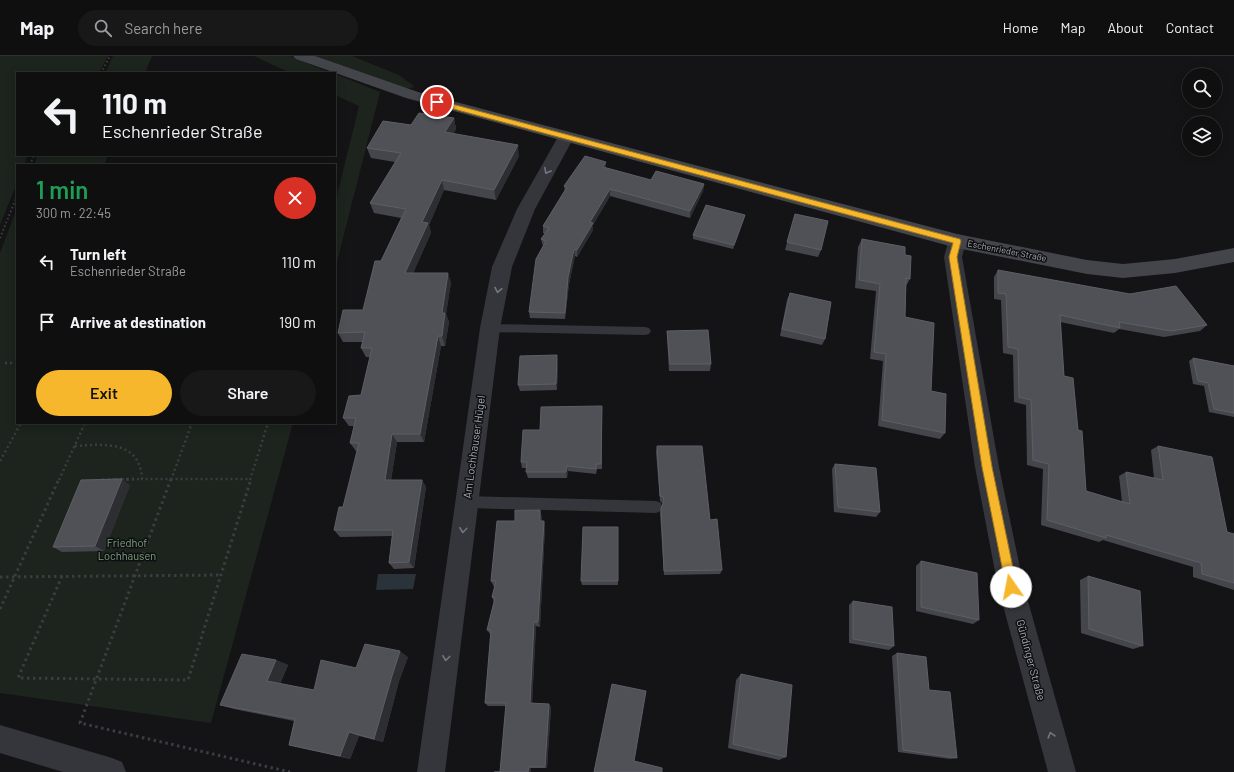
<!DOCTYPE html>
<html lang="en">
<head>
<meta charset="utf-8">
<style>
	body { margin:0; font-family:Barlow,sans-serif; background:#181819; color:#f1f3f6; height:100vh; display:flex; flex-direction:column; font-size:15px; white-space:nowrap }
	* { box-sizing:border-box; margin:0 }
	p { font-size:13px; color:#9b9c9f }
	.icon { flex:none; width:22px; height:22px; fill:none; stroke:currentColor; stroke-width:2; stroke-linecap:round; stroke-linejoin:round }
	.map { position:relative; flex:1; overflow:hidden }
	.drawer { position:absolute; left:16px; top:108px; width:320px; height:260px; display:flex; flex-direction:column; background:#0f0f10; border-radius:0px; box-shadow:0 2px 10px #0003,0 0 0 1px #2f2f30 }
	.drawer>* { flex:none }
	.guide { position:absolute; left:16px; top:16px; width:320px; height:84px; border-radius:0px; box-shadow:0 2px 10px #0003,0 0 0 1px #2f2f30; background:#0f0f10; color:#f1f3f6; overflow:hidden }
	.fabs { position:absolute; left:1182px; top:12px; display:grid; gap:8px }
	.fabs a { display:grid; place-items:center; width:40px; height:40px; border-radius:50%; background:#0f0f10; box-shadow:0 2px 10px #0003,0 0 0 1px #2f2f30; font-size:20px }
	.pin { position:absolute; display:grid; place-items:center; width:34px; height:34px; color:#fff; margin:-17px; border:2px solid #fff; border-radius:50%; box-shadow:0 1px 4px #0007 }
	.me { position:absolute; width:44px; margin:-22px; rotate:348deg; stroke-linejoin:round; filter:drop-shadow(0 0 3px #0008) }
	.turn { display:flex; align-items:center; gap:14px; height:84px; padding:0 20px; font-size:18px }
	.turn .icon { width:52px; height:52px; stroke-width:2.5 }
	.turn b { display:block; font-size:28px; line-height:34px }
	.round { display:grid; place-items:center; flex:none; width:42px; height:42px; border-radius:21px; background:#181819 }
	.summary { display:flex; align-items:center; justify-content:space-between; height:68px; padding:0 20px }
	h1 { font-size:24px; font-weight:600; line-height:30px; color:#1e9e55 }
	.primary-button { display:flex; gap:8px; margin-top:auto; padding:8px 20px }
	.primary-button a { flex:1; height:46px; border-radius:24px; background:#f6b72c; color:#111; font-size:16px; font-weight:600; line-height:46px; text-align:center }
	.primary-button a+a { background:#181819; color:#f1f3f6 }
	ul { padding:0; list-style:none }
	li { display:flex; align-items:center; gap:12px; height:60px; padding:0 20px }
	li div { flex:1 }
	li b { display:block; font-size:15px }
	li em { font-style:normal }
	header { display:flex; align-items:center; gap:24px; box-sizing:border-box; height:56px; padding:0 20px; background:#0f0f10; border-bottom:1px solid #2f2f30 }
	header strong { font-size:19px }
	nav { display:flex; gap:22px; margin-inline-start:auto; font-size:14px }
	.search { width:280px; height:36px; background:#181819; display:flex; align-items:center; gap:10px; box-sizing:border-box; padding:0 14px; border-radius:22px; color:#9b9c9f; font-size:15px }
	.map>svg:first-child { display:block }
	.green { fill:#1c241d }
	.water { fill:#2a323a }
	.lines { fill:none; stroke-linecap:round; stroke-linejoin:round }
	.path-far2 { stroke:#3b3d42; stroke-width:2; stroke-dasharray:1.5 2.5; stroke-linecap:butt }
	.path-far1 { stroke:#3b3d42; stroke-width:2.5; stroke-dasharray:2 3; stroke-linecap:butt }
	.path { stroke:#3b3d42; stroke-width:3; stroke-dasharray:2.5 3.5; stroke-linecap:butt }
	.lane { fill:#35363b; fill-rule:evenodd }
	.street { fill:#35363b; fill-rule:evenodd }
	.secondary { fill:#43454b; fill-rule:evenodd }
	.wall { fill:#45464b }
	.shaded-wall { fill:#2d2e31 }
	.building { fill:#505157; stroke:#5d5f66 }
	.oneway { stroke:#73767f }
	.route { fill:#f6b72c; stroke:#a0771d }
	.labels { text-anchor:middle; stroke-width:3; stroke-linejoin:round; paint-order:stroke }
	.far-street-label { font-size:9px; fill:#a5aab6; stroke:#0f0f11 }
	.street-label { font-size:11px; fill:#a5aab6; stroke:#0f0f11 }
	.park-label { font-size:11px; fill:#7ca27f; stroke:#0f0f11 }
</style>
</head>
<body>
<header>
<strong>Map</strong>
<div class="search"><svg class="icon" aria-label="search" viewBox="0 0 24 24"><circle cx="10" cy="10" r="6"/><path d="M15 15l6 6"/></svg>Search here</div>
<nav><a>Home</a><a>Map</a><a>About</a><a>Contact</a></nav>
</header>
<div class="map">
<svg width="1234" height="716" viewBox="0 0 1234 716">
	<rect width="100%" height="100%" fill="#141416"/>
	<path class="green" d="M 0,0 L 108,0 L 99,17 L 17,17 L 17,99 L 28,99 L 24,109 L 17,109 L 17,127 L 0,169 Z
		M 113,0 L 152,0 L 145,17 L 105,17 Z
		M 254,0 L 290,0 L 331,17 L 290,17 Z
		M 311,0 L 352,0 L 399,19 L 415,31 L 405,33 Z
		M 335,18 L 380,36 L 335,214 L 335,148 L 359,50 L 335,39 Z
		M 38,99 L 108,99 L 104,109 L 34,109 Z
		M 17,152 L 17,367 L 293,367 L 211,667 L 0,637 L 0,197 Z"/>
	<path class="water" d="M 378,518 L 416,518 L 413,533 L 376,534 Z"/>
	<g class="lines">
		<path class="path-far2" d="M 101,17 L 110,0
			M 30,109 L 34,99
			M 0,182 L 17,140"/>
		<path class="path-far1" d="M 5,307 L 17,307
			M 75,390 C 104,388 140,384 142,423 L 250,423
			M 0,405 L 21,367
			M 59,424 L 85,367
			M 102,424 L 142,423
			M 171,424 L 192,367
			M 250,424 L 268,367"/>
		<path class="path" d="M 171,423 L 80,667 L 290,716
			M 102,424 L 134,423
			M 62,520 L 18,622 L 188,624 L 251,423
			M 0,521 L 221,519
			M 0,553 L 59,423"/>
		<path class="lane" d="M 490,268 L 645,271 L 649,272 L 651,275 L 649,278 L 645,279 L 490,276 L 486,275 L 484,272 L 486,269 Z
			M 466,440 L 656,445 L 661,447 L 662,451 L 661,455 L 656,457 L 466,452 L 461,450 L 460,446 L 461,442 Z"/>
		<path class="street" d="M 566,76 L 572,77 L 574,81 L 535,153 L 512,211 L 500,272 L 445,716 L 417,716 L 480,272 L 492,211 L 517,153 L 558,81 L 560,77 Z
			M 957,178 L 964,180 L 966,185 L 962,201 L 999,411 L 1024,531 L 1076,716 L 1048,716 L 998,531 L 975,411 L 944,201 L 950,180 Z
			M 0,669 L 112,702 L 122,706 L 126,716 L 63,716 L 0,697 Z"/>
		<path class="secondary" d="M 293,0 L 315,0 L 418,36 L 957,178 L 1087,204 L 1123,208 L 1175,203 L 1234,192 L 1234,206 L 1175,217 L 1123,222 L 1087,218 L 957,192 L 406,42 L 296,3 Z"/>
	</g>
	<path class="wall" d="M 454,62 L 456,73 L 453,78 L 519,100 L 496,144 L 444,134 L 429,169 L 431,177 L 413,217 L 451,226 L 446,258 L 449,266 L 445,290 L 441,290 L 424,386 L 397,386 L 391,424 L 422,424 L 426,431 L 414,512 L 394,513 L 389,507 L 392,480 L 340,481 L 334,474 L 343,451 L 357,395 L 356,395 L 350,387 L 354,370 L 349,370 L 343,362 L 361,339 L 370,301 L 366,301 L 361,292 L 363,286 L 343,286 L 338,277 L 363,254 L 381,205 L 401,162 L 374,157 L 370,147 L 395,106 L 371,102 L 367,92 L 411,69 Z
		M 606,112 L 651,124 L 704,128 L 703,135 L 690,162 L 610,140 L 593,169 L 593,174 L 577,201 L 575,200 L 569,228 L 565,263 L 530,262 L 529,256 L 543,190 L 541,183 L 545,178 L 543,177 L 543,170 L 565,136 L 564,130 Z
		M 795,158 L 821,194 L 818,201 L 785,194 Z
		M 744,163 L 733,193 L 693,183 L 693,179 Z
		M 862,183 L 905,199 L 910,223 L 906,230 L 905,261 L 931,335 L 945,377 L 940,383 L 878,370 L 883,305 L 870,303 L 876,235 L 855,232 L 858,191 Z
		M 998,214 L 1207,269 L 1200,275 L 1164,281 L 1119,273 L 1114,277 L 1060,266 L 1064,320 L 1078,374 L 1086,435 L 1122,446 L 1119,420 L 1126,416 L 1154,422 L 1151,394 L 1158,390 L 1227,476 L 1234,478 L 1234,534 L 1193,521 L 1193,511 L 1103,484 L 1099,486 L 1041,469 L 1043,413 L 1027,409 L 1026,349 L 1014,346 L 1013,299 L 1003,297 L 1001,244 L 994,243 L 994,221 Z
		M 790,237 L 825,283 L 822,289 L 780,280 L 787,244 Z
		M 667,275 L 711,308 L 710,315 L 669,315 L 667,282 Z
		M 1193,302 L 1234,310 L 1234,361 L 1209,356 L 1204,330 L 1193,328 L 1189,305 Z
		M 558,306 L 557,334 L 520,335 L 518,329 Z
		M 602,350 L 602,413 L 597,413 L 596,418 L 568,415 L 567,422 L 528,422 L 526,416 L 527,412 L 522,412 L 521,406 L 540,374 Z
		M 657,390 L 710,464 L 722,514 L 720,518 L 664,519 L 660,457 L 661,452 L 663,448 L 660,445 L 656,396 Z
		M 835,408 L 880,456 L 876,461 L 834,456 L 832,413 Z
		M 130,429 L 104,495 L 62,496 L 53,491 Z
		M 542,461 L 542,465 L 544,465 L 545,471 L 540,571 L 536,570 L 532,647 L 551,651 L 547,712 L 531,712 L 500,716 L 506,650 L 488,650 L 485,647 L 491,578 L 490,578 L 487,574 L 494,546 L 492,541 L 495,531 L 494,531 L 491,525 L 515,465 Z
		M 618,471 L 618,529 L 582,529 L 581,525 Z
		M 921,505 L 979,564 L 973,568 L 916,555 L 916,510 Z
		M 1088,520 L 1143,590 L 1133,593 L 1081,577 L 1080,524 Z
		M 853,545 L 894,590 L 889,594 L 849,587 L 849,549 Z
		M 897,597 L 957,702 L 950,703 L 898,696 L 892,600 Z
		M 408,601 L 399,625 L 383,686 L 359,680 L 350,703 L 289,689 L 294,665 L 234,653 L 220,649 L 276,604 L 288,609 L 280,628 L 314,634 L 356,612 Z
		M 741,618 L 786,701 L 779,704 L 728,692 L 736,624 Z"/>
	<path class="shaded-wall" d="M 454,62 L 456,73 L 448,87 L 445,76 Z
		M 518,89 L 519,100 L 496,144 L 494,134 Z
		M 606,106 L 606,113 L 603,111 Z
		M 442,124 L 444,134 L 429,169 L 431,177 L 409,227 L 405,217 L 422,166 Z
		M 704,128 L 703,135 L 690,162 L 690,155 Z
		M 610,133 L 610,140 L 593,169 L 593,174 L 577,201 L 577,194 L 590,166 Z
		M 745,159 L 744,163 L 733,193 L 734,189 Z
		M 574,193 L 575,200 L 569,228 L 565,263 L 565,257 L 568,221 Z
		M 448,217 L 451,226 L 446,258 L 449,266 L 445,290 L 442,280 L 442,257 Z
		M 438,280 L 441,290 L 424,386 L 420,378 Z
		M 557,299 L 558,306 L 557,334 L 556,328 Z
		M 392,378 L 397,386 L 390,431 L 385,424 Z
		M 567,410 L 568,415 L 567,422 L 566,416 Z
		M 122,423 L 130,429 L 104,495 L 95,490 Z
		M 422,424 L 426,431 L 414,512 L 409,506 Z
		M 540,454 L 542,461 L 542,471 L 540,465 Z
		M 544,465 L 545,471 L 540,571 L 538,566 Z
		M 534,566 L 536,570 L 532,650 L 530,647 Z
		M 400,595 L 408,601 L 399,625 L 383,686 L 374,683 L 392,620 Z
		M 276,604 L 288,609 L 279,630 L 267,625 Z
		M 549,648 L 551,651 L 547,712 L 545,711 Z
		M 349,676 L 359,680 L 350,703 L 340,700 Z
		M 529,711 L 531,712 L 531,716 L 528,716 Z"/>
	<path class="building" d="M 419,57 L 454,62 L 445,76 L 518,89 L 494,134 L 442,124 L 422,166 L 428,167 L 405,217 L 448,217 L 442,257 L 445,257 L 442,280 L 438,280 L 420,378 L 392,378 L 385,424 L 422,424 L 409,506 L 389,507 L 393,474 L 334,474 L 339,451 L 343,451 L 359,387 L 350,387 L 356,362 L 343,362 L 349,340 L 361,339 L 372,292 L 361,292 L 365,276 L 338,277 L 343,254 L 363,254 L 375,205 L 381,205 L 406,153 L 370,147 L 401,97 L 367,92 L 383,65 L 411,69 Z
		M 585,100 L 606,106 L 603,111 L 651,124 L 656,115 L 704,128 L 690,155 L 610,133 L 590,166 L 593,167 L 577,194 L 574,193 L 568,221 L 565,257 L 529,256 L 536,203 L 546,185 L 541,183 L 549,172 L 543,170 L 567,131 L 564,130 Z
		M 706,149 L 745,159 L 734,189 L 693,179 Z
		M 795,158 L 828,165 L 821,194 L 787,186 Z
		M 862,183 L 905,191 L 905,199 L 911,200 L 910,223 L 906,222 L 905,261 L 934,267 L 931,335 L 946,338 L 945,377 L 882,364 L 886,298 L 874,296 L 880,228 L 859,224 Z
		M 998,214 L 1130,238 L 1176,230 L 1207,269 L 1171,275 L 1119,266 L 1120,272 L 1060,259 L 1064,320 L 1073,322 L 1078,374 L 1082,375 L 1086,435 L 1130,448 L 1126,416 L 1163,424 L 1158,390 L 1212,401 L 1227,476 L 1234,478 L 1234,527 L 1202,518 L 1201,507 L 1106,479 L 1106,482 L 1047,464 L 1049,408 L 1033,404 L 1031,344 L 1019,341 L 1018,293 L 1008,291 L 1006,238 L 998,237 Z
		M 790,237 L 831,246 L 825,283 L 782,273 Z
		M 708,274 L 711,308 L 670,308 L 667,275 Z
		M 557,299 L 556,328 L 518,329 L 520,300 Z
		M 1193,302 L 1234,310 L 1234,357 L 1214,353 L 1208,327 L 1198,325 Z
		M 602,350 L 601,408 L 596,408 L 596,413 L 567,410 L 566,416 L 526,416 L 527,406 L 521,406 L 523,374 L 540,374 L 541,351 Z
		M 657,390 L 702,390 L 710,464 L 717,463 L 722,514 L 664,515 L 661,452 L 664,445 L 663,441 L 660,440 Z
		M 835,408 L 876,412 L 880,456 L 838,451 Z
		M 122,423 L 95,490 L 53,491 L 81,424 Z
		M 515,454 L 540,454 L 540,465 L 544,465 L 538,566 L 534,566 L 530,647 L 549,648 L 545,711 L 529,711 L 528,716 L 494,716 L 500,716 L 506,647 L 485,647 L 491,574 L 487,574 L 495,542 L 492,541 L 496,525 L 491,525 L 497,465 L 515,465 Z
		M 583,471 L 618,471 L 618,525 L 581,525 Z
		M 921,505 L 977,517 L 979,564 L 921,551 Z
		M 1088,520 L 1140,535 L 1143,590 L 1089,573 Z
		M 853,545 L 892,551 L 894,590 L 853,583 Z
		M 365,588 L 400,595 L 392,620 L 374,683 L 349,676 L 340,700 L 289,689 L 295,663 L 220,649 L 242,598 L 276,604 L 267,625 L 314,634 L 321,604 L 356,612 Z
		M 897,597 L 926,601 L 929,634 L 950,636 L 957,702 L 903,694 Z
		M 741,618 L 792,629 L 786,701 L 733,688 Z
		M 612,628 L 646,635 L 634,705 L 662,712 L 662,716 L 594,716 Z"/>
	<defs><path id="oneway-chevron" d="M-2-3.5L2.5 0L-2 3.5" fill="none" stroke-width="1.6" stroke-linecap="round" stroke-linejoin="round"/></defs>
	<g class="oneway">
		<use href="#oneway-chevron" transform="translate(547 115) rotate(119)"/>
		<use href="#oneway-chevron" transform="translate(498 234) rotate(101)"/>
		<use href="#oneway-chevron" transform="translate(463 474) rotate(97)"/>
		<use href="#oneway-chevron" transform="translate(446 602) rotate(97)"/>
		<use href="#oneway-chevron" transform="translate(1051 679) rotate(-106)"/>
	</g>
	<path class="route" d="M 437,44 L 960,183 L 961,185 L 957,201 L 992,411 L 1017,531 L 1015,535 L 1011,536 L 1008,535 L 1006,531 L 982,411 L 949,201 L 953,187 L 435,48 L 434,46 Z"/>
	<g class="labels">
		<g class="far-street-label">
			<text transform="translate(1007 195) rotate(11)" y="3">Eschenrieder Straße</text>
		</g>
		<g class="street-label">
			<text transform="translate(474 391) rotate(-82)" y="4">Am Lochhauser Hügel</text>
			<text transform="translate(1031 604) rotate(75)" y="4">Gündinger Straße</text>
		</g>
		<g class="park-label">
			<text x="127" y="491">Friedhof<tspan x="127" dy="13">Lochhausen</tspan></text>
		</g>
	</g>
</svg>
<div class="fabs">
<a><svg class="icon" aria-label="search" viewBox="0 0 24 24"><circle cx="10" cy="10" r="6"/><path d="M15 15l6 6"/></svg></a>
<a><svg class="icon" aria-label="layers" viewBox="0 0 24 24"><path d="M12 4l9 5-9 5-9-5zM3 14l9 5 9-5"/></svg></a>
</div>
<div class="pin" style="left:437px;top:46px;background:#d93025"><svg class="icon" aria-label="arrive" viewBox="0 0 24 24"><path d="M6 21V4h12l-3 4 3 4H6"/></svg></div>
<svg class="me" style="left:1011px;top:531px" viewBox="-20 -20 40 40"><circle r="19" fill="#fff"/><path d="M0-13L10 11 0 6-10 11z" fill="#f6b72c"/></svg>
<div class="guide">
<div class="turn"><svg class="icon" aria-label="left" viewBox="0 0 24 24"><path d="M17 20v-9H6M10 6l-5 5 5 5"/></svg><div><b>110 m</b>Eschenrieder Straße</div></div>
</div>
<section class="drawer">
<div class="summary"><div><h1>1 min</h1><p>300 m · 22:45</p></div><a class="round" style="background:#d93025;color:#fff"><svg class="icon" aria-label="close" viewBox="0 0 24 24"><path d="M6 6l12 12M18 6L6 18"/></svg></a></div>
<ul>
<li><svg class="icon" aria-label="left" viewBox="0 0 24 24"><path d="M17 20v-9H6M10 6l-5 5 5 5"/></svg><div><b>Turn left</b><p>Eschenrieder Straße</p></div><em>110 m</em></li>
<li><svg class="icon" aria-label="arrive" viewBox="0 0 24 24"><path d="M6 21V4h12l-3 4 3 4H6"/></svg><div><b>Arrive at destination</b></div><em>190 m</em></li>
</ul>
<div class="primary-button"><a>Exit</a><a>Share</a></div>
</section>
</div>
</body>
</html>
